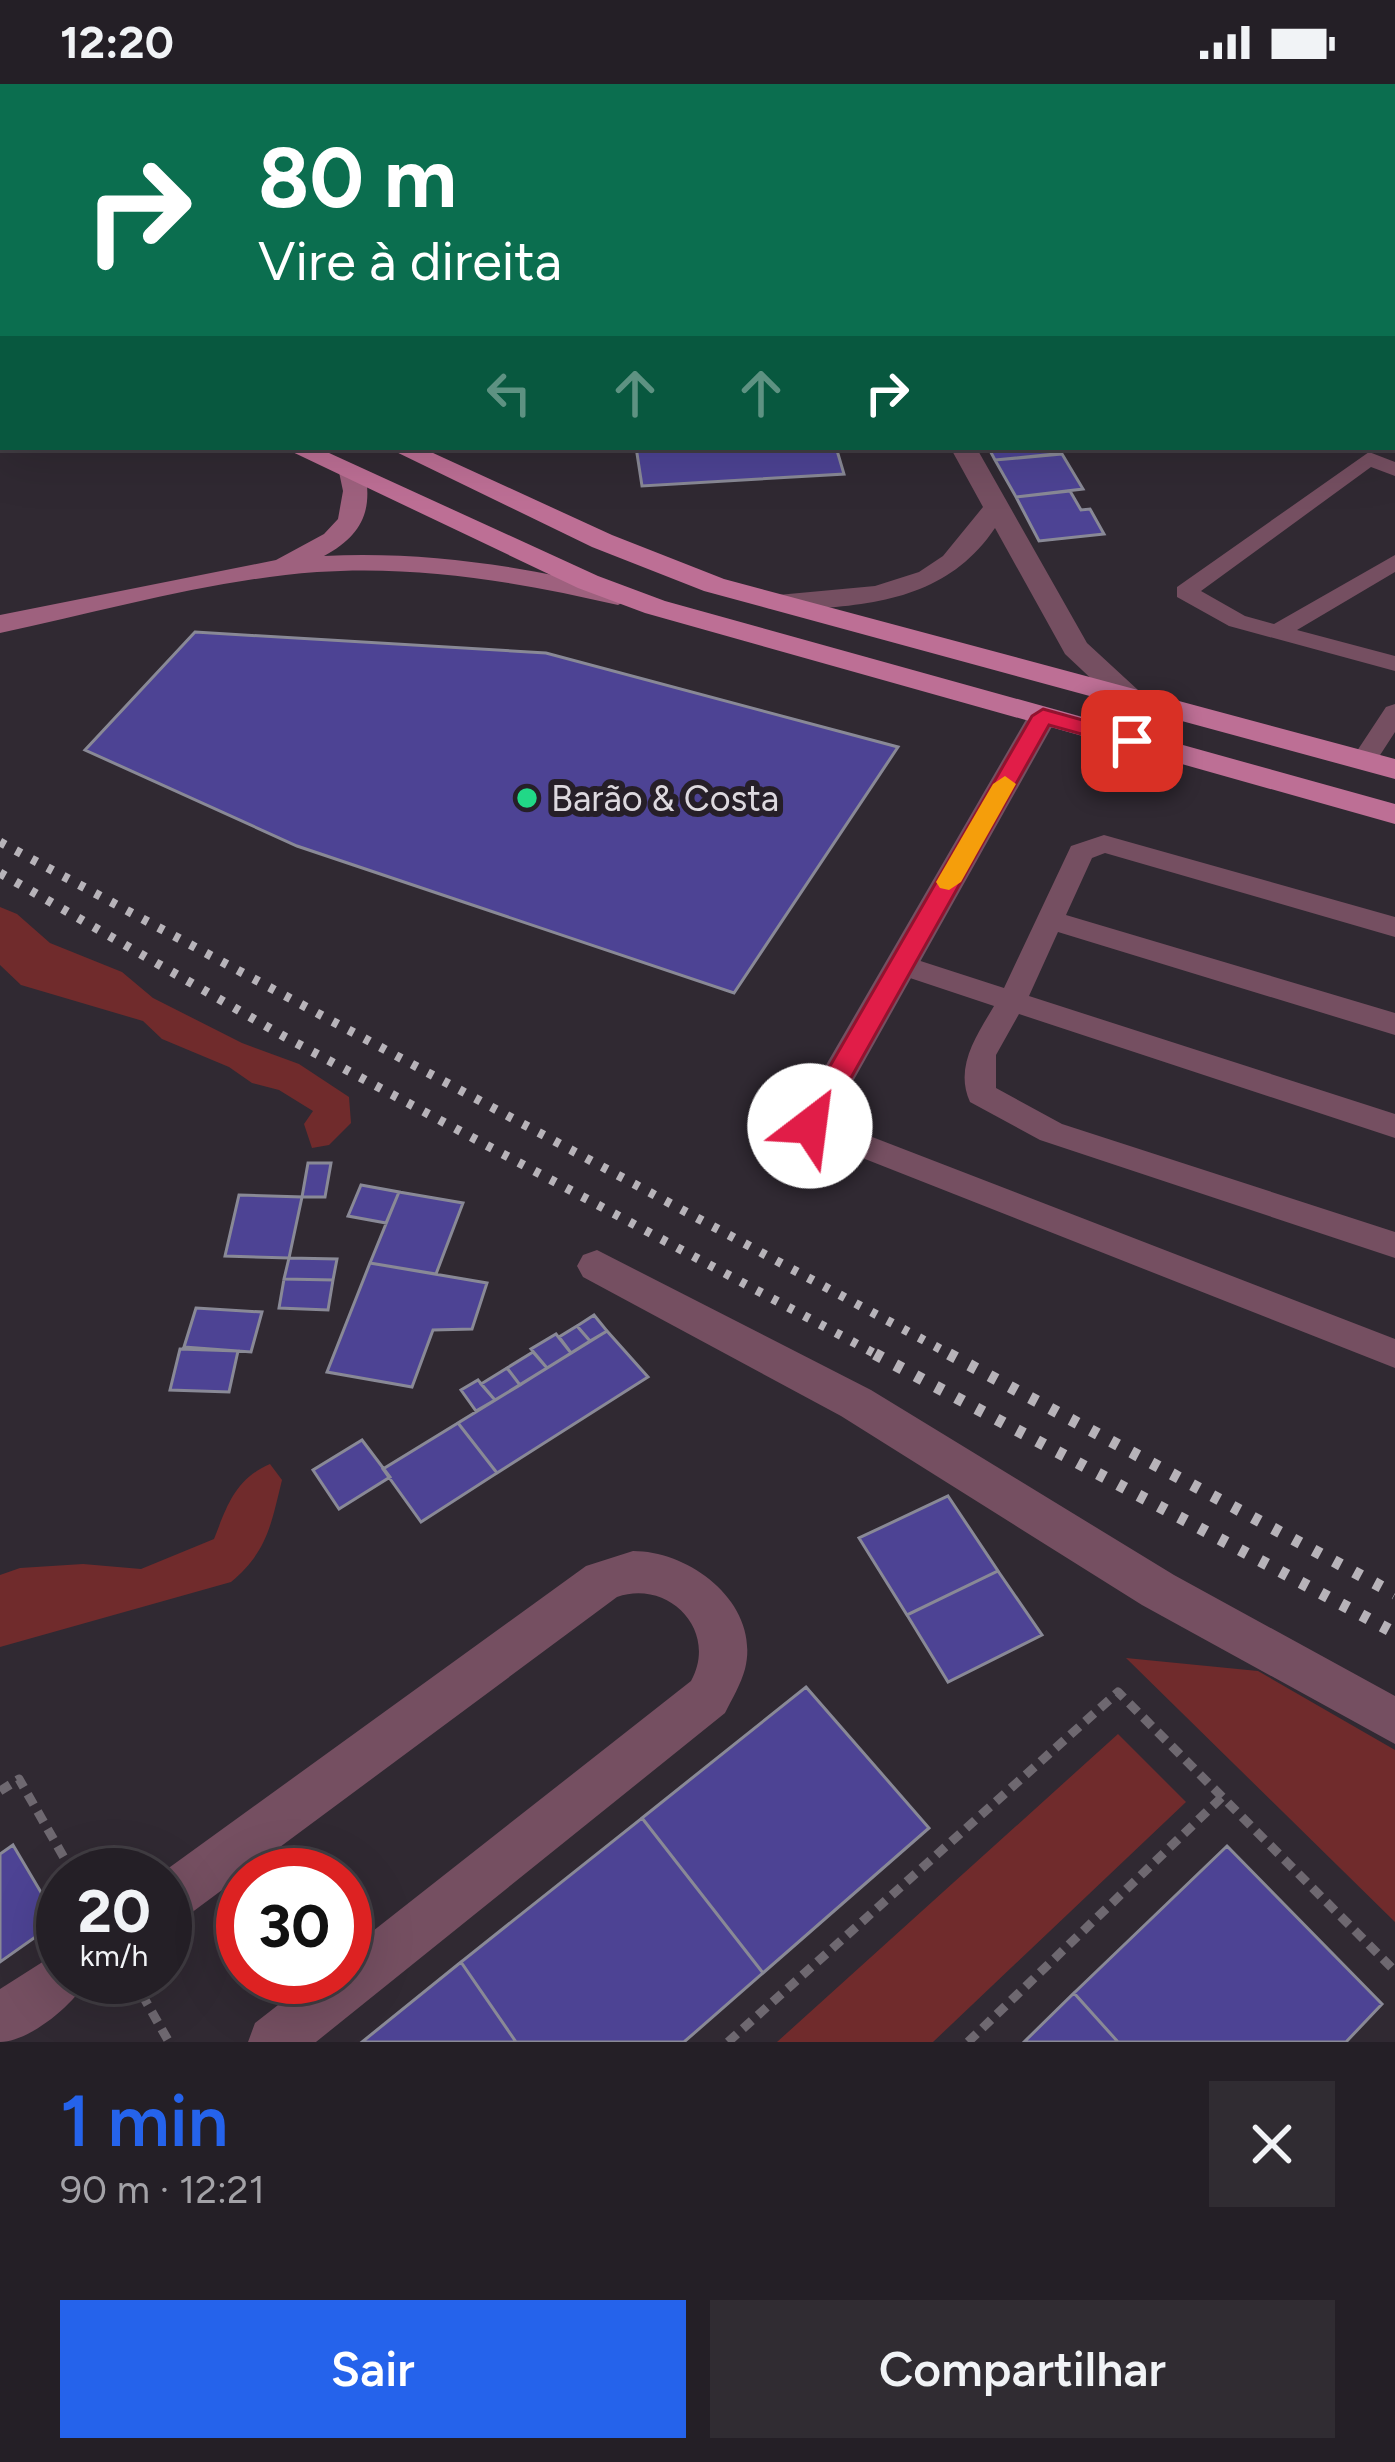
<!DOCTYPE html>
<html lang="pt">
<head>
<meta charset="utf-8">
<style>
	body { margin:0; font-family:Figtree,sans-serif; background:#302c32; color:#f1f3f6; height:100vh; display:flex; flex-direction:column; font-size:45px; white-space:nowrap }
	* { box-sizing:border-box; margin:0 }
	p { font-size:39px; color:#a3a2a7 }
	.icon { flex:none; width:66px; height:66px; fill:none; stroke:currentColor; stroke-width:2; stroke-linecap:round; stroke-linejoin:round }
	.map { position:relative; height:1958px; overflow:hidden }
	.side { display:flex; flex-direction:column; background:#241f26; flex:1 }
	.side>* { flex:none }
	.guide { position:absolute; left:0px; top:0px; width:1395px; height:366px; box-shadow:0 12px 48px #0002,0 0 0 3px #413d43; background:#0b6e4f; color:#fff; overflow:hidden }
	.speed { position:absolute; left:36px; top:1764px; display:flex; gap:24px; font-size:60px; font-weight:700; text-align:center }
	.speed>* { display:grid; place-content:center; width:156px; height:156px; border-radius:50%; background:#241f26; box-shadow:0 12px 48px #0002,0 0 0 3px #413d43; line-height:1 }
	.speed small { font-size:30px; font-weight:400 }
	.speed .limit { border:18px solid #d22; background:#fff; color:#111 }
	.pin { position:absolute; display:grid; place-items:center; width:102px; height:102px; color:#fff; margin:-51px; border-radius:24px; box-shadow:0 6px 18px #0006 }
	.me { position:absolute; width:132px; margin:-66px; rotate:30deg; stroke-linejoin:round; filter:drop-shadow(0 0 9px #0008) }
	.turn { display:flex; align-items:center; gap:42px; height:252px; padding:0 60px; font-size:54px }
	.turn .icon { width:156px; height:156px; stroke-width:2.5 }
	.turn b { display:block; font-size:84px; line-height:102px }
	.lanes { display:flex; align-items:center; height:114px; padding:0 60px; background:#0003; justify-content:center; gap:60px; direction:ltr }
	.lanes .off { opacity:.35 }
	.round { display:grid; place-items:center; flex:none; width:126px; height:126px; border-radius:0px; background:#302c32 }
	.head { display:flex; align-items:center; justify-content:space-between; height:204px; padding:0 60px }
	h1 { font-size:72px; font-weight:600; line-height:90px; color:#2563eb }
	.primary-button { display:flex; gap:24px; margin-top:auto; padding:24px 60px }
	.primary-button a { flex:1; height:138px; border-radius:0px; background:#2563eb; color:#fff; font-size:48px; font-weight:600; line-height:138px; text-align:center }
	.primary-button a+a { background:#302c32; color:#f1f3f6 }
	.status { display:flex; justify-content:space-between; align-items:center; height:84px; padding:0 60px; background:#241f26; direction:ltr }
	.status svg { height:33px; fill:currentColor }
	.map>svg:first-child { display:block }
	.green { fill:#702b2c }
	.building { fill:#4d4394; stroke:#898996; stroke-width:3 }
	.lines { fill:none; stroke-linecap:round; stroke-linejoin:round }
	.path { stroke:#6e6870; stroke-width:9; stroke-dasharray:12 8; stroke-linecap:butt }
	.lane { fill:#754f61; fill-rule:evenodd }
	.street { fill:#754f61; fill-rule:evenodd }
	.secondary { fill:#9e617e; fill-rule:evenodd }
	.primary { fill:#bd6f95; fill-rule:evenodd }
	.rail-far1 { stroke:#b7b3b9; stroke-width:9; stroke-dasharray:6 12; stroke-linecap:butt }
	.rail { stroke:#b7b3b9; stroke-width:12; stroke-dasharray:8 15; stroke-linecap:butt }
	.route { fill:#e11d48; stroke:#92132f; stroke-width:3 }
	.slow { fill:#f59e0b }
	.poi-dot { fill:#21d887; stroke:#261f28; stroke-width:4.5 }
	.labels { text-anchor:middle; stroke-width:12; stroke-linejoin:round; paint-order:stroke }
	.poi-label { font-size:36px; fill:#ddd9df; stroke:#261f28; text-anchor:start }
</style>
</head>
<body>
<div class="status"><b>12:20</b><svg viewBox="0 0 49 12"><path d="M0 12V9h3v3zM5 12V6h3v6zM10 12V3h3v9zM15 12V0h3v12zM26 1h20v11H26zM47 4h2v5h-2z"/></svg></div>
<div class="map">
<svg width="1395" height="1958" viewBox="0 0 1395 1958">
	<rect width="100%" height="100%" fill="#302932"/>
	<path class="green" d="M 0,823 L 17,830 L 50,859 L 122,888 L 153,914 L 242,959 L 299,980 L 349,1013 L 351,1039 L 329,1061 L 312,1064 L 304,1040 L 313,1027 L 279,1006 L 252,999 L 229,983 L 162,955 L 143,937 L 21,901 L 0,881 Z
		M 270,1380 L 282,1396 C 271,1441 267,1468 231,1498 L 0,1563 L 0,1491 L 20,1484 L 83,1480 L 141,1485 L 214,1455 C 227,1422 235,1395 270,1380 Z
		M 1126,1574 L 1258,1587 L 1395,1666 L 1395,1838 Z
		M 1118,1650 L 1186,1718 L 933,1958 L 777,1958 Z"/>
	<path class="building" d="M 229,0 L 595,0 L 596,3 L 229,3 Z
		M 636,363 L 836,363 L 844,390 L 642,402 Z
		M 988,363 L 1050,363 L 1055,370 L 995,376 Z
		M 1062,370 L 1083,405 L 1016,413 L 995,376 Z
		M 1070,407 L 1081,426 L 1090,425 L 1104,450 L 1039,457 L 1016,413 Z
		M 195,548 L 546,569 L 898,663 L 734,909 L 297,762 L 85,666 Z
		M 308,1079 L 331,1079 L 325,1113 L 302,1113 Z
		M 361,1101 L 399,1108 L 386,1139 L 348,1132 Z
		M 399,1108 L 463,1119 L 436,1190 L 370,1179 Z
		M 239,1111 L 302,1113 L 289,1174 L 225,1172 Z
		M 289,1174 L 337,1175 L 333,1196 L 284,1195 Z
		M 370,1179 L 487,1199 L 472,1245 L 433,1246 L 412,1303 L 327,1288 Z
		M 284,1195 L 333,1196 L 328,1226 L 279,1224 Z
		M 196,1224 L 262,1228 L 251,1268 L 184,1263 Z
		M 594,1231 L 607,1247 L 590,1257 L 577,1242 Z
		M 577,1242 L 590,1257 L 571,1269 L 559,1253 Z
		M 607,1247 L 648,1293 L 497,1389 L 458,1339 Z
		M 556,1250 L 571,1269 L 547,1284 L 531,1265 Z
		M 180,1265 L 238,1267 L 229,1308 L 170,1306 Z
		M 533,1268 L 547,1284 L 520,1301 L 507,1284 Z
		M 507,1284 L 520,1301 L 495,1316 L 481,1300 Z
		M 478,1296 L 495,1316 L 476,1327 L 461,1306 Z
		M 458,1339 L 497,1389 L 421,1438 L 383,1385 Z
		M 362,1356 L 390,1393 L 339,1425 L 313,1386 Z
		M 948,1412 L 998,1487 L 907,1531 L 859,1454 Z
		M 998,1487 L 1042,1551 L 948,1598 L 907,1531 Z
		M 806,1603 L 929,1744 L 763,1889 L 642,1734 Z
		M 642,1734 L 763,1889 L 684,1958 L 516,1958 L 461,1878 Z
		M 13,1761 L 58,1837 L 0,1878 L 0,1770 Z
		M 1227,1762 L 1382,1920 L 1346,1958 L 1118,1958 L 1074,1909 Z
		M 461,1878 L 516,1958 L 362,1958 Z
		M 1074,1909 L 1118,1958 L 1024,1958 Z"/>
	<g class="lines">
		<path class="path" d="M 0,1707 L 19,1695 L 74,1791
			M 132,1893 L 169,1958
			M 728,1958 L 1118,1608 L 1395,1887
			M 968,1958 L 1222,1713"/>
		<path class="lane" d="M 1369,368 L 1395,378 L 1395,392 L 1371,383 L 1201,507 L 1245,532 L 1274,540 L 1395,471 L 1395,488 L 1297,546 L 1395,572 L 1395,587 L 1229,542 L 1177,513 L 1177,503 Z
			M 1395,620 L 1395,648 L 1373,682 L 1355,682 L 1351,676 L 1355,670 L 1386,623 Z
			M 1104,751 L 1395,833 L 1395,853 L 1105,769 L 1092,774 L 1066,831 L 1395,929 L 1395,951 L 1058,848 L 1029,912 L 1395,1030 L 1395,1054 L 1019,930 L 996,971 L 996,1004 L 1062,1040 L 1395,1148 L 1395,1174 L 1040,1056 L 970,1018 C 954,983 977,951 994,922 L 892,888 L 888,881 L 902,871 L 1004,904 L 1071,762 Z
			M 810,1029 L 1395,1255 L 1395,1284 L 799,1049 L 795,1041 L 799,1033 Z"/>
		<path class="street" d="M 191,0 L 211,0 L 211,3 L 191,3 Z
			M 756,0 L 776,0 L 778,3 L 758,3 Z
			M 950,363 L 976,363 L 1087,559 L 1138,606 L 1142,612 L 1138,618 L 1116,618 L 1065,570 L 995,444 C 954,505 893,519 823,524 C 805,525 785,528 767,524 L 763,518 L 767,512 L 875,502 L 919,488 L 943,472 L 983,423 Z
			M 1043,623 L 1058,632 L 823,1051 L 810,1055 L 797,1051 L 791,1041 L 797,1031 L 1028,632 Z
			M 597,1166 L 871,1306 L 1174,1491 L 1395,1612 L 1395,1660 L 1142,1521 L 841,1332 L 583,1193 L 577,1182 L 583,1171 Z
			M 633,1467 C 691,1467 761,1520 745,1585 C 741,1600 732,1615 725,1629 L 316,1958 L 248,1958 L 255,1939 L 314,1893 L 345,1893 L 345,1869 L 691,1597 C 719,1546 668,1495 617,1513 L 183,1835 L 165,1842 L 165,1791 L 159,1791 L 586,1482 Z
			M 63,1865 L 63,1893 L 88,1893 C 77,1919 29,1958 0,1958 L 0,1905 Z"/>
		<path class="secondary" d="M 352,380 L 365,388 C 373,428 361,452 324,472 C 424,467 521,482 618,505 L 632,513 L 618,521 C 519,498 419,481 317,488 C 210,496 104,527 0,549 L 0,531 L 276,476 L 324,450 L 338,435 L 343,407 L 339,388 Z"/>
		<path class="primary" d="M 0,184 L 3,185 L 3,199 L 0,198 Z
			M 0,225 L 3,226 L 3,241 L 0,240 Z
			M 282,363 L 316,363 L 598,492 L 665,517 L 1395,720 L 1395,740 L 645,529 L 578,504 Z
			M 386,363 L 420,363 L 612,451 L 724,495 L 1395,675 L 1395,695 L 704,507 L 592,463 Z"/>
		<path class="rail-far1" d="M 0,758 L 955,1273
			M 0,789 L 285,953 L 881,1273"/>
		<path class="rail" d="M 875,1270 L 1395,1549
			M 949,1270 L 1395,1510"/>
	</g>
	<path class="route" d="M 1043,625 L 1140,652 L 1144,657 L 1132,664 L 1049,641 L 820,1049 L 800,1049 L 796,1042 L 800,1034 L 1032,632 Z"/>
	<path class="slow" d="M 1005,692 L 1016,700 L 961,798 L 949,806 L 940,804 L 936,798 L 993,700 Z"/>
	<circle class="poi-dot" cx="527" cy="714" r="12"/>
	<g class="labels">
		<g class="poi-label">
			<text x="551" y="727">Barão &amp; Costa</text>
		</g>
	</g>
</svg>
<div class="speed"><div>20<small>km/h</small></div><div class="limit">30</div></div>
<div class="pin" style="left:1132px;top:657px;background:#d93025"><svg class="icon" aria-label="arrive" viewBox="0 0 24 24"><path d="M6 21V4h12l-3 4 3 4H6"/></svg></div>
<svg class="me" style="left:810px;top:1042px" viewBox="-20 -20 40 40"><circle r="19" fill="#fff"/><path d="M0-13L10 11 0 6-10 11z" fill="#e11d48"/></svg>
<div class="guide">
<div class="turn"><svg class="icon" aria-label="right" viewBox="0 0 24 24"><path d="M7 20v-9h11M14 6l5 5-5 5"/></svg><div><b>80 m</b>Vire à direita</div></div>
<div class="lanes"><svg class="icon off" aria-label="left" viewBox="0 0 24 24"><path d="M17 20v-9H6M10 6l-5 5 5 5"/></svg><svg class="icon off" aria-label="ahead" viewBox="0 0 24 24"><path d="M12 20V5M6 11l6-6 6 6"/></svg><svg class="icon off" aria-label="ahead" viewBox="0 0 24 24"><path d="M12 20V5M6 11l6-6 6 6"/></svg><svg class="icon" aria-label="right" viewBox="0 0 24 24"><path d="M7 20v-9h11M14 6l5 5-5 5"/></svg></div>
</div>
</div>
<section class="side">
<div class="head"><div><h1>1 min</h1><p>90 m · 12:21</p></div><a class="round"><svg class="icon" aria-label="close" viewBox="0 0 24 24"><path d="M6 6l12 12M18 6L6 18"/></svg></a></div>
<div class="primary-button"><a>Sair</a><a>Compartilhar</a></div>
</section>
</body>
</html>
